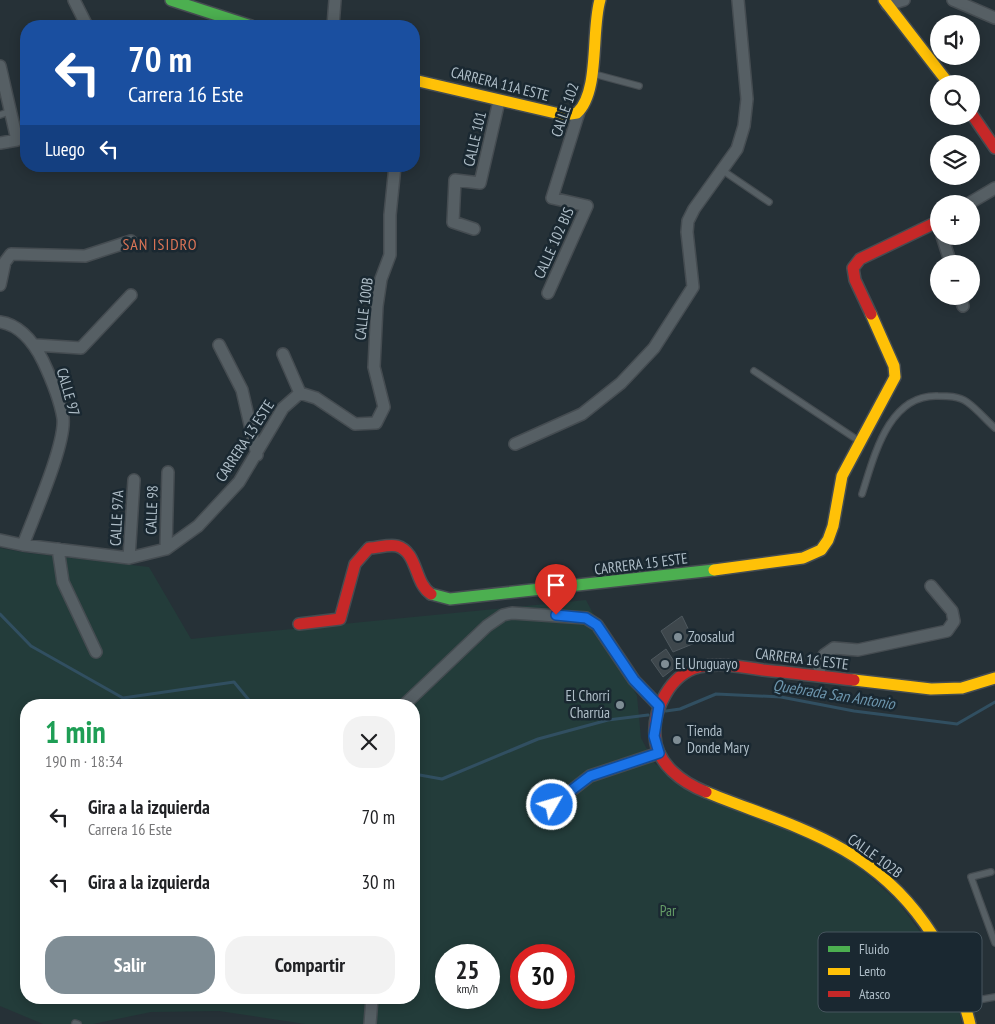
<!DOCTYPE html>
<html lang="es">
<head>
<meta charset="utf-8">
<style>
	body { margin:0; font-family:"PT Sans Narrow",sans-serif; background:#f2f2f2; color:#202124; height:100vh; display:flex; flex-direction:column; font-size:19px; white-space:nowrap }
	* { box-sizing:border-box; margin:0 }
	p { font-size:16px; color:#757577 }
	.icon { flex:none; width:28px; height:28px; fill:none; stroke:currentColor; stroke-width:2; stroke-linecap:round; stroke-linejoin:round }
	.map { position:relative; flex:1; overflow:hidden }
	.side { position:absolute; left:20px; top:699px; width:400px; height:305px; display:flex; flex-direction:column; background:#fff; border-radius:20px; box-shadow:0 2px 12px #0003 }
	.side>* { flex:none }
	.hud { position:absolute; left:20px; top:20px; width:400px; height:152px; border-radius:20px; box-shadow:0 2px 12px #0003; background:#1a4fa0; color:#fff; overflow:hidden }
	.controls { position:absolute; left:930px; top:15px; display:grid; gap:10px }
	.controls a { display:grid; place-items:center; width:50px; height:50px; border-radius:50%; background:#fff; box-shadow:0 2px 12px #0003; font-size:25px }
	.speed { position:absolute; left:435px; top:944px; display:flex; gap:10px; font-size:25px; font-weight:700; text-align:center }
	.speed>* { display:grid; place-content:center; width:65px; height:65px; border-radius:50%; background:#fff; box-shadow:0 2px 12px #0003; line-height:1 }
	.speed small { font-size:12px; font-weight:400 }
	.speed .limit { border:8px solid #d22; background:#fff; color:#111 }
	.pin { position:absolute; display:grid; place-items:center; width:42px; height:42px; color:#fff; margin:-51px -21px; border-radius:50% 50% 50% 0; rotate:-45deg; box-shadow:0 0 5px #0007 }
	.pin .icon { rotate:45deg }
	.me { position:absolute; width:55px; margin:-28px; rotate:52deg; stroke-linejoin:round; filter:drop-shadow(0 0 4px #0008) }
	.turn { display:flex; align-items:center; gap:18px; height:105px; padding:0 25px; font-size:22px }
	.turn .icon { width:65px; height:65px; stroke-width:2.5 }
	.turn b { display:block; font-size:35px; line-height:42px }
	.then { display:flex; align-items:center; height:48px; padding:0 25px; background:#0003; gap:10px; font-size:19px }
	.round { display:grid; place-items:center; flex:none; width:52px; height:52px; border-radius:20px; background:#f2f2f2 }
	.overview { display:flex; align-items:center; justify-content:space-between; height:85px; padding:0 25px }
	h1 { font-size:30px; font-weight:600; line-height:38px; color:#1e9e55 }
	.button { display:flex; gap:10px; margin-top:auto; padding:10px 25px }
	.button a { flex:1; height:58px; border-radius:20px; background:#7f8d95; color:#fff; font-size:20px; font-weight:600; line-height:58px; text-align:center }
	.button a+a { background:#f2f2f2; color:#202124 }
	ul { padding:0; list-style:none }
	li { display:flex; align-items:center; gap:15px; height:65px; padding:0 25px }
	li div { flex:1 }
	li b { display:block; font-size:19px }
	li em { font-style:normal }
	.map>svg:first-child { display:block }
	.green { fill:#233c3a; fill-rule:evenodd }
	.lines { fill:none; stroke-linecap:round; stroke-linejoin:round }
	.stream { stroke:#314f61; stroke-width:3 }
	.building { fill:#3e474c; stroke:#4e585e }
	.lane-casing { stroke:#454c51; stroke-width:8 }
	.street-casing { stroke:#454c51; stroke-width:14 }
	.fast-casing { stroke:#454c51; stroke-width:14 }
	.slow-casing { stroke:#454c51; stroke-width:14 }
	.jam-casing { stroke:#454c51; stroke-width:14 }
	.lane { stroke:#565f64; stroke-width:5.5 }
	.street { stroke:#565f64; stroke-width:11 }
	.fast { stroke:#4caf50; stroke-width:11 }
	.slow { stroke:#ffc107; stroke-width:11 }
	.jam { stroke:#c62828; stroke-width:11 }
	.route-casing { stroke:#114b97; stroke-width:12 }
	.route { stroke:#1a73e8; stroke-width:9 }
	.poi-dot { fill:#7f8d95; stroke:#1a2831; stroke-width:2 }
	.labels { text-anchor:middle; stroke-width:5; stroke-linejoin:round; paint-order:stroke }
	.street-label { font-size:15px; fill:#afbec8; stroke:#1a2831 }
	.poi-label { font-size:15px; fill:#afbec8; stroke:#1a2831; text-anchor:start }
	.park-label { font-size:15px; fill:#649b66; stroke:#1a2831 }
	.neighbourhood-label { font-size:16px; letter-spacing:1px; fill:#dc7557; stroke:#1a2831 }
	.water-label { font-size:16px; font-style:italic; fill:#6d96ae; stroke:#1a2831 }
	.key { fill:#1a2831; stroke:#47555e; stroke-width:1 }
	.key-label { font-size:14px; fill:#afbec8 }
</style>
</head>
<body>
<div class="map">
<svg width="995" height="1024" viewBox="0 0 995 1024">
	<rect width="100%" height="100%" fill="#263137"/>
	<path class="green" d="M 0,548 L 28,553 L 149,567 L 191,639 L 586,600 L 637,696 L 641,738 L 655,764 L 850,859 L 898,902 L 936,953 L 955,994 L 962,1024 L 305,1024 L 219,1011 L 151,1012 L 93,1024 L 43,1024 L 0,1006 ZM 26,705 L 414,705 L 414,998 L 26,998 ZM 446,955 L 489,955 L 489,998 L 446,998 ZM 521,955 L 564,955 L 564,998 L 521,998 Z"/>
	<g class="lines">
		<path class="stream" d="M 0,614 L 31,646 L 123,698 L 234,682 L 253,705
			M 666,711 L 680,709 L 716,694 L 781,697 L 854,711 L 957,724 L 995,702
			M 414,774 L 442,779 L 538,739 L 608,720 L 648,715"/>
	</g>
	<path class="building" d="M 682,616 L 695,643 L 673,652 L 661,631 Z
		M 666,649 L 677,666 L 663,677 L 651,660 Z"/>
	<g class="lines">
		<g class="lane-casing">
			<path id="lane" d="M 594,74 L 639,86
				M 0,115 L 11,111
				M 722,170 L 769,202
				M 754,371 L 859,441
				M 862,494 C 874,457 888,394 938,396 C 947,396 959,396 967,402 C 977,409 986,420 995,428
				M 991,872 L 971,877 L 995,943
				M 967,1002 L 995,997
				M 75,1023 L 78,1024"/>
		</g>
		<g class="street-casing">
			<path id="street" d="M 74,0 L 87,26
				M 953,0 L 995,18
				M 887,5 L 904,0
				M 333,26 L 335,0
				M 0,66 L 17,140 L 0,143
				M 968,204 L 995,188
				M 474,229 L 453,222 L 455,180 L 480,183 L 499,101
				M 942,236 L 951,264
				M 0,285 L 5,262 L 11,254 L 85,256 L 131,241
				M 548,293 L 587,206 L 552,198 L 579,112
				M 960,296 L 963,306
				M 0,322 C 20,325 34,343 43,361 C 51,378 60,400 63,418 C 66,444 33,518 23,545
				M 36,345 L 81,348 L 131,295
				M 219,345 L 242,390 L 257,455
				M 283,354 L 300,393
				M 515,444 L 582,414 L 621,383 L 654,348 L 693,287 L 687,232 L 688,221 L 694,209 L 737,149 L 744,126 L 747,99 L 738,0
				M 0,540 L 23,545 L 129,558 L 166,549 L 198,526 L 239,482 L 283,408 L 300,393 L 316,398 L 355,424 L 376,423 L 384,407 L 374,367 L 377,306 L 381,279 L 390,255 L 390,215 L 395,166
				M 58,549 L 63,582 L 96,652
				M 166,549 L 168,472
				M 129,558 L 134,480
				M 818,675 L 824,655 L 834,648 L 858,650 L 947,631 L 954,621 L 952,611 L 931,586
				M 404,705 L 487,626 L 503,615 L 512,613 L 586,618 L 597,625 L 634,680 L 659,706
				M 540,815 L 590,776 L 659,753
				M 370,1024 L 372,998"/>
		</g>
		<g class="fast-casing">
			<path id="fast" d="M 171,0 L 251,26
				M 431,594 L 450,599 L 714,570"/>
		</g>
		<g class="slow-casing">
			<path id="slow" d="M 884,0 L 949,84
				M 414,80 L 564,115 L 577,113 C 600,92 591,30 600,0
				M 714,570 L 803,558 L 821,550 L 828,540 L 833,526 L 842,476 L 895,377 L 894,366 L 871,314
				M 854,680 L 931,689 L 962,688 L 995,678
				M 706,792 C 752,811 801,825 844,850 C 910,888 952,951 970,1024"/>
		</g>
		<g class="jam-casing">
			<path id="jam" d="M 971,113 L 995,148
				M 871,314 L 855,280 L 853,268 L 860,259 L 939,221
				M 299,624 L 340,619 L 355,564 L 369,548 C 378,548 388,544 397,546 C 418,552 414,583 431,594
				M 706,792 C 683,783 656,764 655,736 C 653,710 670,674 699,667 C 719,662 743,667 763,670 C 794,673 824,677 854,680"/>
		</g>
		<use href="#lane" class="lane"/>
		<use href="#street" class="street"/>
		<use href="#fast" class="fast"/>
		<use href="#slow" class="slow"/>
		<use href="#jam" class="jam"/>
	</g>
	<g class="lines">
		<g class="route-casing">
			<path id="route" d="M 552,805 L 590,776 L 659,753 L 654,736 L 659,706 L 634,680 L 597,625 L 586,618 L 556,615"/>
		</g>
		<use href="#route" class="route"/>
	</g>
	<g class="poi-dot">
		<circle cx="678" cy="637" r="5"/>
		<circle cx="665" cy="664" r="5"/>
		<circle cx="620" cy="705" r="5"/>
		<circle cx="677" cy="740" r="5"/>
	</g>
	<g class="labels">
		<g class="street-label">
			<text transform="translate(500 84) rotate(14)" y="5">CARRERA 11A ESTE</text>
			<text transform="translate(565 110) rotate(-71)" y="5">CALLE 102</text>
			<text transform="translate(475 139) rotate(-77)" y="5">CALLE 101</text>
			<text transform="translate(554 243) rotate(-66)" y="5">CALLE 102 BIS</text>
			<text transform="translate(364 309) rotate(-83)" y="5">CALLE 100B</text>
			<text transform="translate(68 392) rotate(74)" y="5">CALLE 97</text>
			<text transform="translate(245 441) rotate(-57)" y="5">CARRERA 13 ESTE</text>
			<text transform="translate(152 510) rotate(-88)" y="5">CALLE 98</text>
			<text transform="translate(117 518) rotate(-87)" y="5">CALLE 97A</text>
			<text transform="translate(641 564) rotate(-7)" y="5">CARRERA 15 ESTE</text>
			<text transform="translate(802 659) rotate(7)" y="5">CARRERA 16 ESTE</text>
			<text transform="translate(875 856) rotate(36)" y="5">CALLE 102B</text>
		</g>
		<g class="poi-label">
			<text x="688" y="642">Zoosalud</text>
			<text x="675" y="669">El Uruguayo</text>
			<text x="610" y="701" text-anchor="end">El Chorri<tspan x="610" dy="17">Charrúa</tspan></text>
			<text x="687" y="736">Tienda<tspan x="687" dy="17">Donde Mary</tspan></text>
		</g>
		<g class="park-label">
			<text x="668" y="916">Par</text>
		</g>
		<g class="neighbourhood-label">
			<text x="160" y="250">SAN ISIDRO</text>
		</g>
		<g class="water-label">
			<text transform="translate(834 694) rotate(9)" y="6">Quebrada San Antonio</text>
		</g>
	</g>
	<rect x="818" y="932" width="164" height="80" rx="8" class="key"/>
	<rect x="828" y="946" width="22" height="6" fill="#4caf50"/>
	<rect x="828" y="968" width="22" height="7" fill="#ffc107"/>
	<rect x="828" y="991" width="22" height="6" fill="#c62828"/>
	<g class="key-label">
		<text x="859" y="954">Fluido</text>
		<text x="859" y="976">Lento</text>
		<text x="859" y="999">Atasco</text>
	</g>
</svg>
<div class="controls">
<a><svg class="icon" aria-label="sound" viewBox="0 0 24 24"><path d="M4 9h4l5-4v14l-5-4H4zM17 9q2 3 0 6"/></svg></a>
<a><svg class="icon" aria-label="search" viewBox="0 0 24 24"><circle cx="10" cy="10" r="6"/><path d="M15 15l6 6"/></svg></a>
<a><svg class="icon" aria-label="layers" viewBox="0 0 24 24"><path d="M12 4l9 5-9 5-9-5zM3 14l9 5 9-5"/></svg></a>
<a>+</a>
<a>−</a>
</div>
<div class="speed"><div>25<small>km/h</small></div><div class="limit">30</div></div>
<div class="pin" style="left:556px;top:615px;background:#d93025"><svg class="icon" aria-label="arrive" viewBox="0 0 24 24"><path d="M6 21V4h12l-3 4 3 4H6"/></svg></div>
<svg class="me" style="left:552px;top:805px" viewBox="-20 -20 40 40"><circle r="17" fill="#1a73e8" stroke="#fff" stroke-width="3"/><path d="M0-11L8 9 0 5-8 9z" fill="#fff"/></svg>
<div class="hud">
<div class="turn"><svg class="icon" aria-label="left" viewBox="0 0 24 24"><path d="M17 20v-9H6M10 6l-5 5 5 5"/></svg><div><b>70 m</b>Carrera 16 Este</div></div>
<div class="then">Luego<svg class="icon" aria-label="left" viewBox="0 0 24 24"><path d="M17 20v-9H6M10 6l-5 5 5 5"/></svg></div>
</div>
<section class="side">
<div class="overview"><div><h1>1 min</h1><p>190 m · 18:34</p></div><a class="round"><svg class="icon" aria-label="close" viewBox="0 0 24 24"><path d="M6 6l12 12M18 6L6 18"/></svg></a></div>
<ul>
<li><svg class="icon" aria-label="left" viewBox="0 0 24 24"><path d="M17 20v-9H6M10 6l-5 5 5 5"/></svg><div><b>Gira a la izquierda</b><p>Carrera 16 Este</p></div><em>70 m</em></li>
<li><svg class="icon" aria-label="left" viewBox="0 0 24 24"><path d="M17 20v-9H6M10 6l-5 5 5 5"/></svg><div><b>Gira a la izquierda</b></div><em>30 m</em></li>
</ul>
<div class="button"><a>Salir</a><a>Compartir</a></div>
</section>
</div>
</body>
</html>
